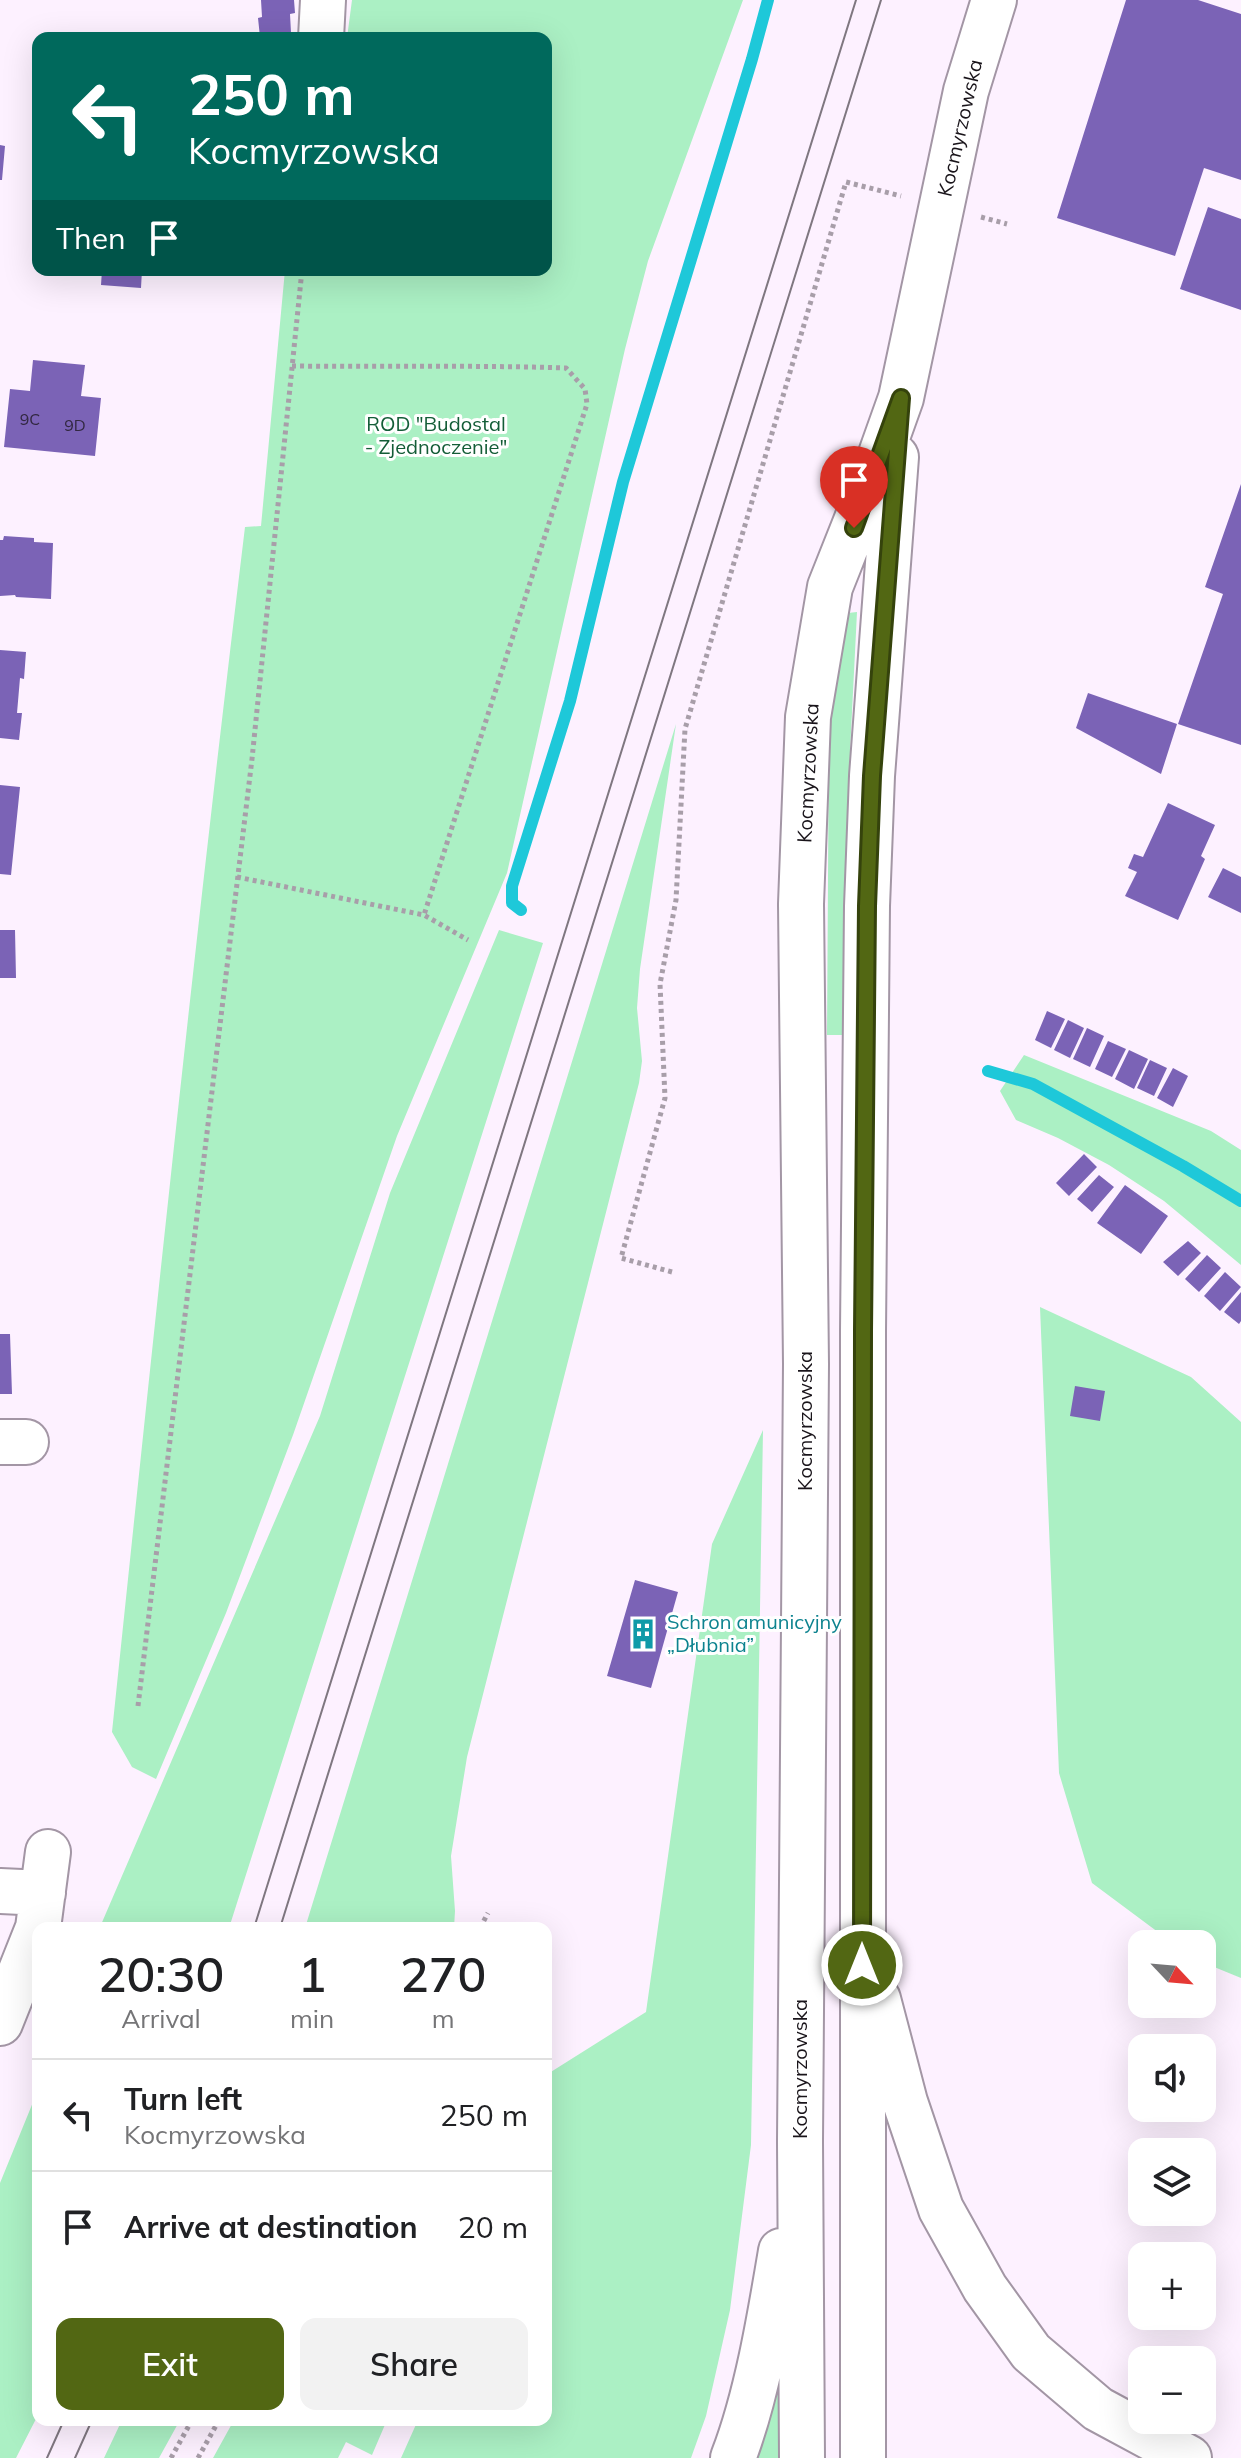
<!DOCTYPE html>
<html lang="en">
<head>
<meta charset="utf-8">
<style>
	body { margin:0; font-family:Mulish,sans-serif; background:#f2f2f2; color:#202124; height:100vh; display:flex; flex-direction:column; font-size:30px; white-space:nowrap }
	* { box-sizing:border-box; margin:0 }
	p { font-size:26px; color:#757577 }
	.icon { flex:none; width:44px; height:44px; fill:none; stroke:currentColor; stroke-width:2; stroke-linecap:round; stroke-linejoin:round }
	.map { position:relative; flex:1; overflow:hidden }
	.sheet { position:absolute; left:32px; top:1922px; width:520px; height:504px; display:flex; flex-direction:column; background:#fff; border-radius:16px; box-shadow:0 8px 32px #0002 }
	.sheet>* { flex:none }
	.banner { position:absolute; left:32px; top:32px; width:520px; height:244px; border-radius:16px; box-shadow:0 8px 32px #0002; background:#00695c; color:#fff; overflow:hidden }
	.needle { width:52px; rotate:116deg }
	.tools { position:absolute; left:1128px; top:1930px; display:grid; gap:16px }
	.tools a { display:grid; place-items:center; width:88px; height:88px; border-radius:16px; background:#fff; box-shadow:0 8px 32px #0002; font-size:40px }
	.pin { position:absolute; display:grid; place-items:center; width:68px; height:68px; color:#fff; margin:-82px -34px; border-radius:50% 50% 50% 0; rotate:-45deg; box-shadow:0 0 8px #0007 }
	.pin .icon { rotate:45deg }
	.me { position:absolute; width:88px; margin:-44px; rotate:0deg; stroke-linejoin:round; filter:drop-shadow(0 0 6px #0008) }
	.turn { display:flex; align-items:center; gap:28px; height:168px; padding:0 24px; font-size:36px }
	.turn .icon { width:104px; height:104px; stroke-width:2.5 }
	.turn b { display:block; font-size:56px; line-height:68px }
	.then { display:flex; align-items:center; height:76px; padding:0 24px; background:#0003; gap:16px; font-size:30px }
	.eta { display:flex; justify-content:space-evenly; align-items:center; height:136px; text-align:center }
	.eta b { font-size:48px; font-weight:600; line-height:56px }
	.cta { display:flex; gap:16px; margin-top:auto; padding:16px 24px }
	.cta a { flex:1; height:92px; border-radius:16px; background:#526713; color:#fff; font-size:32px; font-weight:600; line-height:92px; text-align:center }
	.cta a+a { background:#f2f2f2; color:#202124 }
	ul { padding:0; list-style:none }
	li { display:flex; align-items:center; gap:24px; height:112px; padding:0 24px; border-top:2px solid #e0e0e0 }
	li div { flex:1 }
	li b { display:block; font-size:30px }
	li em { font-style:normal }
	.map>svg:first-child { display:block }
	.green { fill:#abf0c4 }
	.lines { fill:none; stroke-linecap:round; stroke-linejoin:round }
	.stream { stroke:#1ec8d9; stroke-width:12 }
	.building { fill:#7b63b6 }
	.minor-casing { stroke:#a396a5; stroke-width:48 }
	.major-casing { stroke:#a396a5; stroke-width:48 }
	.path { stroke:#a89ea9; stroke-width:5; stroke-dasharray:4 4; stroke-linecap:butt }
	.minor { stroke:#fff; stroke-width:44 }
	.major { stroke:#fff; stroke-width:44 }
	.tram { stroke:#7f7780; stroke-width:2 }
	.route-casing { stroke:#35430c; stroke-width:20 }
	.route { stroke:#526713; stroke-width:14 }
	.labels { text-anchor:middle; stroke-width:6; stroke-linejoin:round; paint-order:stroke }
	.number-label { font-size:16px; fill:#322841 }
	.street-label { font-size:20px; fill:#19141a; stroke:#fff }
	.park-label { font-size:20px; fill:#135d37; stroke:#fff }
	.culture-label { font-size:20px; fill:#0d838f; stroke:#fff; text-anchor:start }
</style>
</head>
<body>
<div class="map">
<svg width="1241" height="2458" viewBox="0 0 1241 2458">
	<rect width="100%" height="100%" fill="#fdf1ff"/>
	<path class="green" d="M 352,0 L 743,0 L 648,261 L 625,349 L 507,873 L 397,1136 L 293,1435 L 226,1613 L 156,1779 L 132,1767 L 112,1732 C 154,1330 196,928 245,527 L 261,526 L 285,270 L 546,270 L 546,38 L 347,38 Z
		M 857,612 L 850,752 L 846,1035 L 827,1035 L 829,720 L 848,613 Z
		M 676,724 L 640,969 L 637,1008 L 642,1061 L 639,1083 L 467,1757 L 451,1856 L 455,1911 L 454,1928 L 305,1928 Z
		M 499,930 L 543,943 L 229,1928 L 100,1927 L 320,1416 L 390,1193 Z
		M 1024,1055 L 1211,1131 L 1241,1150 L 1241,1265 L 1164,1201 L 1109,1165 L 1058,1138 L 1016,1120 L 1000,1091 Z
		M 1040,1307 L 1191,1377 L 1241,1422 L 1241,1978 L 1202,1962 L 1202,1944 L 1174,1944 L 1092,1883 L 1059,1773 Z
		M 763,1430 L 751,2145 L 730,2310 L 706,2416 L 691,2458 L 401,2458 L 418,2420 L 546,2420 L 546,2075 L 646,2012 L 712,1544 Z
		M 38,2090 L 38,2415 L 16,2458 L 0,2458 L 0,2183 Z
		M 782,2377 L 780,2458 L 754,2458 Z
		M 122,2420 L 180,2420 L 159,2458 L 104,2458 Z
		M 234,2420 L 387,2420 L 372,2455 L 346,2442 L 338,2458 L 213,2458 Z"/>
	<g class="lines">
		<path class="stream" d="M 521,910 L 512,903 L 512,886 L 570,701 L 623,482 L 752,59 L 768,0
			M 988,1071 L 1033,1084 L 1183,1166 L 1241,1201"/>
	</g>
	<path class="building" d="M 261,0 L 294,0 L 295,13 L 290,14 L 291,33 L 260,37 L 258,18 L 262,17 Z
		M 1126,0 L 1198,0 L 1241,14 L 1241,180 L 1204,168 L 1175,256 L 1057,218 Z
		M 0,145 L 5,146 L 2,180 L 0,180 Z
		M 1208,207 L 1241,219 L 1241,310 L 1180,289 Z
		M 102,270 L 142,270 L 141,288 L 101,285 Z
		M 33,360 L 85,365 L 81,396 L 101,398 L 95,456 L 4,447 L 10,389 L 30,391 Z
		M 1241,484 L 1241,745 L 1178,724 L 1223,594 L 1205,587 Z
		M 4,536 L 34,538 L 34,542 L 53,543 L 51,599 L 16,597 L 15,595 L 0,596 L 0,540 L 3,540 Z
		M 0,650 L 26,652 L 24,679 L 20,678 L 17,713 L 22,713 L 19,740 L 0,738 Z
		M 1088,693 L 1177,724 L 1161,774 L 1076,728 Z
		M 0,785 L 20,787 L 11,875 L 0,874 Z
		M 1168,803 L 1215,825 L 1201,856 L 1205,859 L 1178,920 L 1125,896 L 1137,872 L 1128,868 L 1134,854 L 1143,857 Z
		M 1223,868 L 1241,877 L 1241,913 L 1208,897 Z
		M 0,930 L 15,930 L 16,978 L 0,978 Z
		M 1047,1011 L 1065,1019 L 1051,1048 L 1035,1040 Z
		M 1068,1020 L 1084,1028 L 1070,1058 L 1054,1050 Z
		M 1087,1028 L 1104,1036 L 1090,1067 L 1073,1059 Z
		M 1108,1041 L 1126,1049 L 1112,1077 L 1095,1069 Z
		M 1129,1050 L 1148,1059 L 1134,1089 L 1115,1079 Z
		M 1150,1060 L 1167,1068 L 1154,1096 L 1137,1088 Z
		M 1173,1068 L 1188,1076 L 1173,1107 L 1157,1098 Z
		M 1084,1154 L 1097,1167 L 1069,1196 L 1056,1183 Z
		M 1099,1175 L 1114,1187 L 1092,1212 L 1077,1199 Z
		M 1125,1185 L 1168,1216 L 1141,1254 L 1097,1223 Z
		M 1188,1241 L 1201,1253 L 1178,1276 L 1163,1262 Z
		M 1207,1255 L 1221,1268 L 1199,1292 L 1185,1279 Z
		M 1225,1272 L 1241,1287 L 1220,1311 L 1204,1296 Z
		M 1241,1292 L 1241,1321 L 1239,1324 L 1224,1312 Z
		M 0,1334 L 10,1334 L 12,1394 L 0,1394 Z
		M 1075,1386 L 1105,1391 L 1100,1421 L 1070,1416 Z
		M 635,1580 L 678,1592 L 651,1688 L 607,1676 Z"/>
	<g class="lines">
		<g class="minor-casing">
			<path id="minor" d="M 321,38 L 323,0
				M 0,1442 L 26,1442
				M 0,1891 L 43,1893
				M 0,2023 L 38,1928 L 48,1852"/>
		</g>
		<g class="major-casing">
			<path id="major" d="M 878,1999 L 905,2102 L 941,2209 L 985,2288 L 1031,2352 L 1098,2409 L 1189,2458
				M 733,2458 C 757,2396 770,2317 781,2251
				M 802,2458 L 800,2142 L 806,1364 L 801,904 L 808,717 L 830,587 L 865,499 L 901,398 L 966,91 L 994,0
				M 863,2458 L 863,1331 L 867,906 L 872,776 L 896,457"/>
		</g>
		<path class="path" d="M 981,217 L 1007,224
			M 292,366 C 384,367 475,365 566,368 L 585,389 L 587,404 L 424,915
			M 237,877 L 424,915 L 468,940
			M 672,1272 L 621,1258 L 665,1098 L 660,984 L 676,900 L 685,729 L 846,182 L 901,196
			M 138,1706 L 252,759 L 302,270
			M 480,1928 L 488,1913
			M 171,2458 L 192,2420
			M 198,2458 L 219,2420"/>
		<use href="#minor" class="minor"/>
		<use href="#major" class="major"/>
		<path class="tram" d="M 254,1928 L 856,0
			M 280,1928 L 881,0
			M 47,2458 L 64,2420
			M 75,2458 L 92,2420"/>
	</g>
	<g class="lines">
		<g class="route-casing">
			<path id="route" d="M 854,528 L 901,398 L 872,776 L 867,906 L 863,1331 L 862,1965"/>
		</g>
		<use href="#route" class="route"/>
	</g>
	<defs>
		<g id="building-bare" transform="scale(2.4)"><path d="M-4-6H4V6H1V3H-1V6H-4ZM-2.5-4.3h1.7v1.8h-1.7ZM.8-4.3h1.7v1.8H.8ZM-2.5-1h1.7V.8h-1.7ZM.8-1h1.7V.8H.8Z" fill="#0f9aa8" stroke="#fff" stroke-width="2.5" paint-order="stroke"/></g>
	</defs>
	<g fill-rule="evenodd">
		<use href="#building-bare" x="643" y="1634"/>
	</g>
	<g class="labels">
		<g class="number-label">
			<text x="30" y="425">9C</text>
			<text x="75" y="431">9D</text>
		</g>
		<g class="street-label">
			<text transform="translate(960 128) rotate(-77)" y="7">Kocmyrzowska</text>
			<text transform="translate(808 773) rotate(-87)" y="7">Kocmyrzowska</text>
			<text transform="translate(805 1421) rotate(-90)" y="7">Kocmyrzowska</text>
			<text transform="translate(800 2069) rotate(-90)" y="7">Kocmyrzowska</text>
		</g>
		<g class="park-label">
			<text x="436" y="431">ROD "Budostal<tspan x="436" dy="23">- Zjednoczenie"</tspan></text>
		</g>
		<g class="culture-label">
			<text x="667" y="1629">Schron amunicyjny<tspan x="667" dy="23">„Dłubnia”</tspan></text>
		</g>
	</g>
</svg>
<div class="tools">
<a><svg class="needle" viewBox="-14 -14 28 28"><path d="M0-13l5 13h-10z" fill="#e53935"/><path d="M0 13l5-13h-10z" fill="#757577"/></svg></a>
<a><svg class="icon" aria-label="sound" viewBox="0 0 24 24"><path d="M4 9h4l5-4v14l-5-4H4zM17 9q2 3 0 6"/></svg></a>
<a><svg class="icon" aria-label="layers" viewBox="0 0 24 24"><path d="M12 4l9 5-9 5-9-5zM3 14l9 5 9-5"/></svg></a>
<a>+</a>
<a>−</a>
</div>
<div class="pin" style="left:854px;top:528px;background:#d93025"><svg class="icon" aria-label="arrive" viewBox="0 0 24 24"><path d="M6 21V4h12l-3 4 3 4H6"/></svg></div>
<svg class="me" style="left:862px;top:1965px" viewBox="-20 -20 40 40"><circle r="17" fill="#526713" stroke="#fff" stroke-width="3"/><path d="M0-11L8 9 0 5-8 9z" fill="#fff"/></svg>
<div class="banner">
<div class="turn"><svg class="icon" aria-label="left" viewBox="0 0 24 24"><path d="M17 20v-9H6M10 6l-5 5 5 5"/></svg><div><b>250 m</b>Kocmyrzowska</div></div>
<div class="then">Then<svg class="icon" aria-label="arrive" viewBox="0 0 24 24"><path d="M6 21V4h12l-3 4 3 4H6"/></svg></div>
</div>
<section class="sheet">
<div class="eta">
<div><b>20:30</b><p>Arrival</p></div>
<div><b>1</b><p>min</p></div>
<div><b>270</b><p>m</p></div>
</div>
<ul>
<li><svg class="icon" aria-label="left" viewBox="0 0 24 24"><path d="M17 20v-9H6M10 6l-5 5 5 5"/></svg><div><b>Turn left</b><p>Kocmyrzowska</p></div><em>250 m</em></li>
<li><svg class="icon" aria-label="arrive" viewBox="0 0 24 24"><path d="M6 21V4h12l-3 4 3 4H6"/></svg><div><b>Arrive at destination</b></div><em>20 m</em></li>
</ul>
<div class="cta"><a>Exit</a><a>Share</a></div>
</section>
</div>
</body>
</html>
